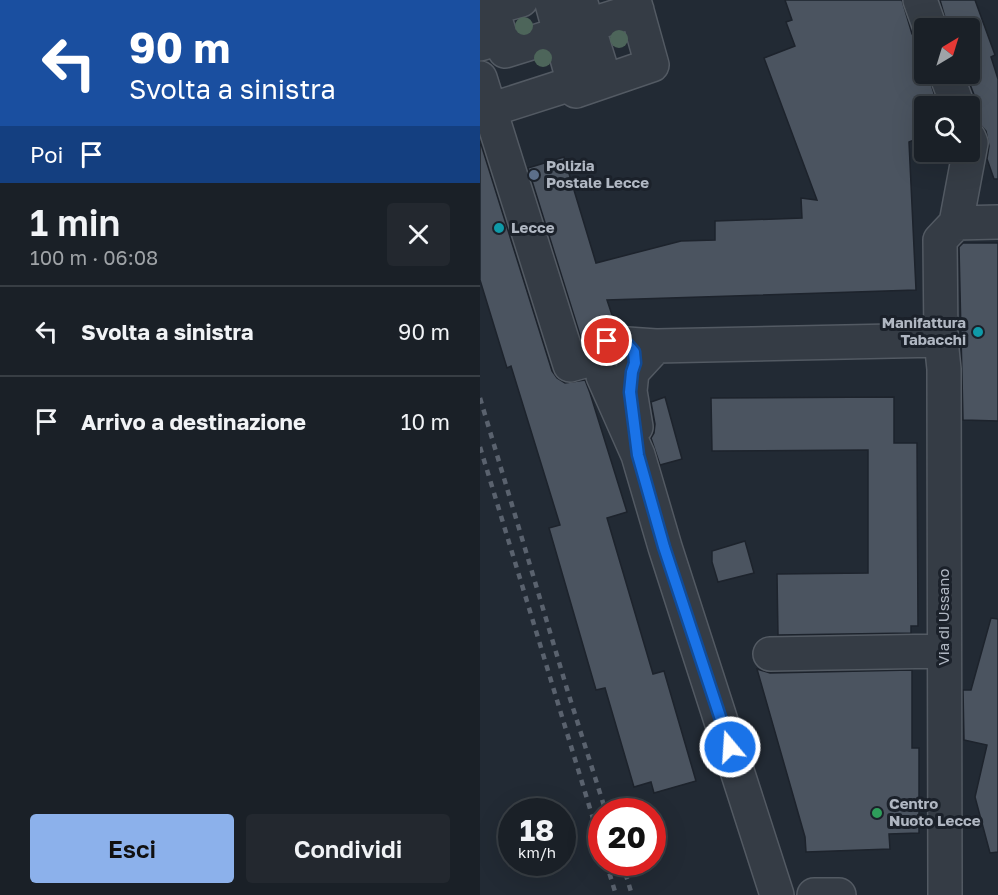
<!DOCTYPE html>
<html lang="it">
<head>
<meta charset="utf-8">
<style>
	body { margin:0; font-family:"Golos Text",sans-serif; background:#23282f; color:#f1f3f6; height:100vh; display:flex; flex-direction:column; font-size:22px; white-space:nowrap }
	* { box-sizing:border-box; margin:0 }
	p { font-size:20px; color:#9fa3a7 }
	.icon { flex:none; width:33px; height:33px; fill:none; stroke:currentColor; stroke-width:2; stroke-linecap:round; stroke-linejoin:round }
	.map { position:relative; flex:1; overflow:hidden }
	.details { display:flex; flex-direction:column; background:#1a2027; width:480px }
	.details>* { flex:none }
	.hud { background:#1a4fa0; color:#fff; overflow:hidden }
	.needle { width:39px; rotate:38deg }
	.tools { position:absolute; left:434px; top:18px; display:grid; gap:12px }
	.tools a { display:grid; place-items:center; width:66px; height:66px; border-radius:6px; background:#1a2027; box-shadow:0 6px 24px #0002,0 0 0 2px #383e44; font-size:30px }
	.speed { position:absolute; left:18px; top:798px; display:flex; gap:12px; font-size:30px; font-weight:700; text-align:center }
	.speed>* { display:grid; place-content:center; width:78px; height:78px; border-radius:50%; background:#1a2027; box-shadow:0 6px 24px #0002,0 0 0 2px #383e44; line-height:1 }
	.speed small { font-size:15px; font-weight:400 }
	.speed .limit { border:9px solid #d22; background:#fff; color:#111 }
	.pin { position:absolute; display:grid; place-items:center; width:51px; height:51px; color:#fff; margin:-26px; border:3px solid #fff; border-radius:50%; box-shadow:0 2px 6px #0007 }
	.me { position:absolute; width:66px; margin:-33px; rotate:342deg; stroke-linejoin:round; filter:drop-shadow(0 0 4px #0008) }
	.turn { display:flex; align-items:center; gap:21px; height:126px; padding:0 30px; font-size:27px }
	.turn .icon { width:78px; height:78px; stroke-width:2.5 }
	.turn b { display:block; font-size:42px; line-height:51px }
	.then { display:flex; align-items:center; height:57px; padding:0 30px; background:#0003; gap:12px; font-size:22px }
	.round { display:grid; place-items:center; flex:none; width:63px; height:63px; border-radius:6px; background:#23282f }
	.headline { display:flex; align-items:center; justify-content:space-between; height:102px; padding:0 30px }
	h1 { font-size:36px; font-weight:600; line-height:45px }
	.button { display:flex; gap:12px; margin-top:auto; padding:12px 30px }
	.button a { flex:1; height:69px; border-radius:6px; background:#8cb1eb; color:#111; font-size:24px; font-weight:600; line-height:69px; text-align:center }
	.button a+a { background:#23282f; color:#f1f3f6 }
	ul { padding:0; list-style:none }
	li { display:flex; align-items:center; gap:18px; height:90px; padding:0 30px; border-top:2px solid #383e44 }
	li div { flex:1 }
	li b { display:block; font-size:22px }
	li em { font-style:normal }
	main { display:flex; flex:1; min-height:0 }
	.map>svg:first-child { display:block }
	.building { fill:#4b5460; stroke:#1d232c; stroke-width:1.5 }
	.lines { fill:none; stroke-linecap:round; stroke-linejoin:round }
	.minor-casing { stroke:#535a63; stroke-width:36 }
	.minor { stroke:#353c45; stroke-width:33 }
	.rail { stroke:#5a626e; stroke-width:4.5; stroke-dasharray:6 6; stroke-linecap:butt }
	.tree { fill:#4d655a }
	.route-casing { stroke:#114b97; stroke-width:15 }
	.route { stroke:#1a73e8; stroke-width:10 }
	.service-dot { fill:#5c6f8a; stroke:#1b212a; stroke-width:2 }
	.culture-dot { fill:#0f9aa8; stroke:#1b212a; stroke-width:2 }
	.leisure-dot { fill:#2e9e5b; stroke:#1b212a; stroke-width:2 }
	.labels { text-anchor:middle; stroke-width:6; stroke-linejoin:round; paint-order:stroke }
	.poi-label { font-size:15px; font-weight:bold; fill:#b0b7c2; stroke:#1b212a; text-anchor:start }
	.street-label { font-size:15px; fill:#b0b7c2; stroke:#1b212a }
</style>
</head>
<body>
<main>
<section class="details">
<div class="hud">
<div class="turn"><svg class="icon" aria-label="left" viewBox="0 0 24 24"><path d="M17 20v-9H6M10 6l-5 5 5 5"/></svg><div><b>90 m</b>Svolta a sinistra</div></div>
<div class="then">Poi<svg class="icon" aria-label="arrive" viewBox="0 0 24 24"><path d="M6 21V4h12l-3 4 3 4H6"/></svg></div>
</div>
<div class="headline"><div><h1>1 min</h1><p>100 m · 06:08</p></div><a class="round"><svg class="icon" aria-label="close" viewBox="0 0 24 24"><path d="M6 6l12 12M18 6L6 18"/></svg></a></div>
<ul>
<li><svg class="icon" aria-label="left" viewBox="0 0 24 24"><path d="M17 20v-9H6M10 6l-5 5 5 5"/></svg><div><b>Svolta a sinistra</b></div><em>90 m</em></li>
<li><svg class="icon" aria-label="arrive" viewBox="0 0 24 24"><path d="M6 21V4h12l-3 4 3 4H6"/></svg><div><b>Arrivo a destinazione</b></div><em>10 m</em></li>
</ul>
<div class="button"><a>Esci</a><a>Condividi</a></div>
</section>
<div class="map">
<svg width="518" height="895" viewBox="0 0 518 895">
	<rect width="100%" height="100%" fill="#222a34"/>
	<path class="building" d="M 305,0 L 422,0 L 432,34 L 440,43 L 444,55 L 444,74 L 448,74 L 458,106 L 444,106 L 444,136 L 429,142 L 436,290 L 127,300 L 136,327 L 101,338 L 48,168 L 84,157 L 116,263 L 201,241 L 235,240 L 235,221 L 322,218 L 321,198 L 337,200 L 284,58 L 315,46 L 306,22 L 312,20 Z
		M 460,0 L 495,0 L 515,55 L 511,57 L 518,79 L 518,179 L 514,179 L 507,159 L 509,146 L 506,131 L 493,117 L 497,108 L 496,100 L 486,74 L 489,74 L 489,28 L 468,28 Z
		M 0,141 L 72,371 L 77,378 L 85,383 L 105,380 L 110,393 L 147,512 L 127,518 L 173,674 L 184,671 L 216,781 L 174,793 L 171,782 L 154,787 L 125,688 L 116,690 L 69,528 L 80,525 L 31,366 L 27,368 L 0,280 Z
		M 483,243 L 518,243 L 518,421 L 483,420 L 479,247 Z
		M 185,397 L 202,459 L 180,465 L 171,438 L 174,433 L 175,424 L 171,402 Z
		M 414,397 L 414,443 L 437,443 L 438,626 L 431,626 L 431,633 L 298,635 L 297,574 L 388,573 L 388,450 L 232,451 L 231,398 Z
		M 265,541 L 274,573 L 238,582 L 232,562 L 232,551 Z
		M 511,618 L 518,619 L 518,852 L 510,853 L 495,797 L 507,745 L 484,740 L 483,690 L 491,690 Z
		M 277,669 L 290,673 L 432,670 L 432,748 L 439,748 L 439,833 L 409,834 L 410,849 L 326,852 L 325,837 Z"/>
	<g class="lines">
		<g class="minor-casing">
			<path id="minor" d="M 71,0 L 96,91 L 172,65 L 154,0
				M 100,0 L 125,81
				M 440,0 L 450,28
				M 12,8 L 41,0
				M 21,38 L 25,51 L 157,10
				M 0,44 L 21,38 L 9,0
				M 466,74 L 478,106
				M 0,78 L 90,365 L 115,358
				M 10,110 L 94,83
				M 476,223 L 518,222
				M 147,344 L 176,346 L 461,340
				M 123,376 L 158,455 L 185,547 L 297,895
				M 156,427 L 150,391 L 152,372 L 176,346
				M 290,654 L 464,651
				M 334,895 L 359,895
				M 465,895 L 464,369 L 461,340 L 460,240 L 476,223 L 491,143 L 489,138"/>
		</g>
		<use href="#minor" class="minor"/>
		<path class="rail" d="M 0,398 L 87,689 L 126,812
			M 0,447 L 122,848
			M 126,862 L 136,895
			M 142,862 L 152,895"/>
	</g>
	<g class="tree">
		<circle cx="44" cy="26" r="9"/>
		<circle cx="139" cy="39" r="9"/>
		<circle cx="63" cy="58" r="9"/>
	</g>
	<g class="lines">
		<g class="route-casing">
			<path id="route" d="M 127,341 L 137,340 L 147,344 L 154,352 L 155,363 L 152,372 L 150,392 L 158,455 L 184,547 L 250,747"/>
		</g>
		<use href="#route" class="route"/>
	</g>
	<circle class="service-dot" cx="54" cy="175" r="6"/>
	<g class="culture-dot">
		<circle cx="19" cy="228" r="6"/>
		<circle cx="498" cy="332" r="6"/>
	</g>
	<circle class="leisure-dot" cx="397" cy="813" r="6"/>
	<g class="labels">
		<g class="poi-label">
			<text x="66" y="171">Polizia<tspan x="66" dy="17">Postale Lecce</tspan></text>
			<text x="31" y="233">Lecce</text>
			<text x="486" y="328" text-anchor="end">Manifattura<tspan x="486" dy="17">Tabacchi</tspan></text>
			<text x="409" y="809">Centro<tspan x="409" dy="17">Nuoto Lecce</tspan></text>
		</g>
		<g class="street-label">
			<text transform="translate(464 617) rotate(-90)" y="5">Via di Ussano</text>
		</g>
	</g>
</svg>
<div class="tools">
<a><svg class="needle" viewBox="-14 -14 28 28"><path d="M0-13l5 13h-10z" fill="#e53935"/><path d="M0 13l5-13h-10z" fill="#9fa3a7"/></svg></a>
<a><svg class="icon" aria-label="search" viewBox="0 0 24 24"><circle cx="10" cy="10" r="6"/><path d="M15 15l6 6"/></svg></a>
</div>
<div class="speed"><div>18<small>km/h</small></div><div class="limit">20</div></div>
<div class="pin" style="left:127px;top:341px;background:#d93025"><svg class="icon" aria-label="arrive" viewBox="0 0 24 24"><path d="M6 21V4h12l-3 4 3 4H6"/></svg></div>
<svg class="me" style="left:250px;top:747px" viewBox="-20 -20 40 40"><circle r="17" fill="#1a73e8" stroke="#fff" stroke-width="3"/><path d="M0-11L8 9 0 5-8 9z" fill="#fff"/></svg>
</div>
</main>
</body>
</html>
